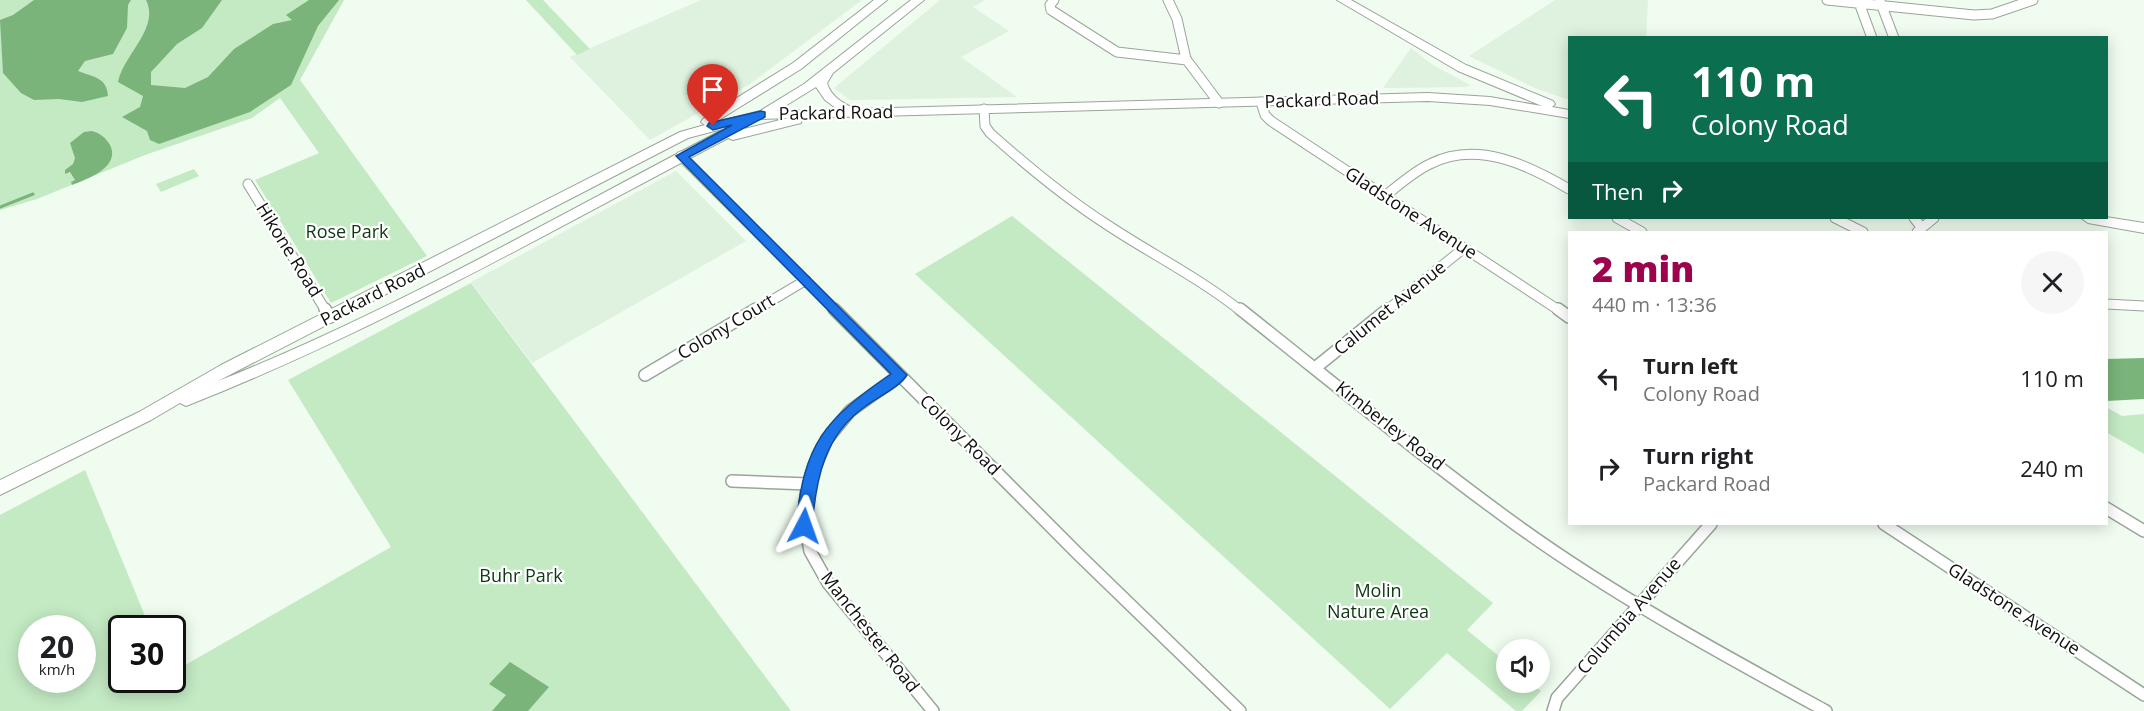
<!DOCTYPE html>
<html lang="en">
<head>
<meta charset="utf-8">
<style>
	body { margin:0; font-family:"Open Sans",sans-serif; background:#f6f6f6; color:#202124; height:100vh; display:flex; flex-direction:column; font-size:22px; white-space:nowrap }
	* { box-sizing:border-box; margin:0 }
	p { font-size:20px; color:#757577 }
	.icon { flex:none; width:33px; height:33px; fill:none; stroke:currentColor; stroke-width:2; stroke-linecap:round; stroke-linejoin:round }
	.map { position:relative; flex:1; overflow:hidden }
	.details { position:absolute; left:1568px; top:231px; width:540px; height:294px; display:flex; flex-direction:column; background:#fff; border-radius:0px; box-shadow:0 3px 15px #0003 }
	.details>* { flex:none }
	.top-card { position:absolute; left:1568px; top:36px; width:540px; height:183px; border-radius:0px; box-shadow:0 3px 15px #0003; background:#0b6e4f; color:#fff; overflow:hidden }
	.buttons { position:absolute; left:1496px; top:639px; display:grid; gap:12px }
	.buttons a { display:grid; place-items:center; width:54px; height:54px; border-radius:50%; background:#fff; box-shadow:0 3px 15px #0003; font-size:30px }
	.speed { position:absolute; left:18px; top:615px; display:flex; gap:12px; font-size:30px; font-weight:700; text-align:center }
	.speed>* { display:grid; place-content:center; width:78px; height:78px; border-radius:50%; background:#fff; box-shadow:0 3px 15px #0003; line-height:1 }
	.speed small { font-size:15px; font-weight:400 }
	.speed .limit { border:3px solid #111; border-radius:9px; background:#fff; color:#111 }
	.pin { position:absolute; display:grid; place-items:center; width:51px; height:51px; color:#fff; margin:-62px -26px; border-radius:50% 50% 50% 0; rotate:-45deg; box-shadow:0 0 6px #0007 }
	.pin .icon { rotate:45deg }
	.me { position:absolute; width:66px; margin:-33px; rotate:4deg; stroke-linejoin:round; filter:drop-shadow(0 0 4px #0008) }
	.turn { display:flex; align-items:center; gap:21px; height:126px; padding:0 24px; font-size:27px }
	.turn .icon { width:78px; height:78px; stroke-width:2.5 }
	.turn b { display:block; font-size:42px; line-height:51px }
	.then { display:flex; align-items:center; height:57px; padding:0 24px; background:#0003; gap:12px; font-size:22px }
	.round { display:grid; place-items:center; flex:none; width:63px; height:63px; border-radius:32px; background:#f6f6f6 }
	.head { display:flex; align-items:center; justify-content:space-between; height:102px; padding:0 24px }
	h1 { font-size:36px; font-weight:800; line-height:45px; color:#9d034c }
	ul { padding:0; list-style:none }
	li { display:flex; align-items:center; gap:18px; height:90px; padding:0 24px }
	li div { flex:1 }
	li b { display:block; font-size:22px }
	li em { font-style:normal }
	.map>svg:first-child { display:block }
	.built { fill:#dff1df }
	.green { fill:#c3eac3; fill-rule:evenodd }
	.water { fill:#7ab47b }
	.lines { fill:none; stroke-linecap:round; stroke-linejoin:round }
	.stream { stroke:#7ab47b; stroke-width:3 }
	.street-far1-casing { stroke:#9aa59a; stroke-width:11 }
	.street-casing { stroke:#9aa59a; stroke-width:14 }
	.secondary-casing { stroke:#9aa59a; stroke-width:2 }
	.street-far1 { stroke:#fff; stroke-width:9 }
	.street { stroke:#fff; stroke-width:11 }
	.secondary { fill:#fff; fill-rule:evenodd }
	.route { fill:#1a73e8; stroke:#114b97; stroke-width:1.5 }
	.labels { text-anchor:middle; stroke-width:4.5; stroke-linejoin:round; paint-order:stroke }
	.street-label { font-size:18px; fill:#0e120e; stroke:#fff }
	.park-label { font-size:18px; fill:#0d3812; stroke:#fff }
</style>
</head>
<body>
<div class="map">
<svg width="2144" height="711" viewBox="0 0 2144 711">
	<rect width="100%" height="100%" fill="#effcef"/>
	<path class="built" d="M 701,0 L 862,0 L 750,84 L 650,140 L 570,57 Z
		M 940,0 L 985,0 L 973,7 L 1009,31 L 961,57 L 1017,97 L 850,100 L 834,88 Z
		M 1555,0 L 1648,0 L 1646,37 L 1569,38 L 1569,100 L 1535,88 L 1469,56 Z
		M 1411,48 L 1433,65 L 1470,85 L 1466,87 L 1383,88 Z
		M 676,171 L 746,241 L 532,363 L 471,282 Z"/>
	<path class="green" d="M 0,0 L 344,0 L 300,80 L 427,256 L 331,303 L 255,180 L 319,153 L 280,98 L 252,118 L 145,155 L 37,199 L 0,210 Z
		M 526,0 L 543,0 L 590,49 L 577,55 Z
		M 194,169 L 199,176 L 161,192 L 156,184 Z
		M 1012,216 L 1493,603 L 1467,630 L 1506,662 L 1506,682 L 1531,683 L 1541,691 L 1522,711 L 1516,711 L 1447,653 L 1390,709 L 915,274 Z
		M 471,283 L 791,711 L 0,711 L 0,515 L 85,470 L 150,628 L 122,628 L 122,680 L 172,680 L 173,672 L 391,547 L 288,380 ZM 32,628 L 82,628 L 82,680 L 32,680 Z
		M 2106,407 L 2122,416 L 2144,414 L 2144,454 L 2106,432 Z"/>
	<path class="water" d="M 34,0 L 131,0 L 128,5 L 127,28 L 113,54 L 85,61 L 78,71 C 93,77 107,77 108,96 L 82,102 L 59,99 L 34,100 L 21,93 L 3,73 L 0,20 L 13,15 Z
		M 146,0 L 222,0 L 202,28 L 177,44 L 151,72 L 151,85 L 185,88 L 208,77 L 234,49 L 273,24 L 292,20 L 286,15 L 309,0 L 339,0 L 318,26 L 291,85 L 250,112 L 159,144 L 150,140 L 147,131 L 122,117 L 140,107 L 143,96 L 118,82 C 124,54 160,28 146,0 Z
		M 92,131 C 100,133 106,138 110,145 C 121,167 87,179 72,185 L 71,182 L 75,180 L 70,172 L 65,174 L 65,170 L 73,164 L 75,158 L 70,143 L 84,132 Z
		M 2144,358 L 2144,399 L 2106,401 L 2106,359 Z
		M 510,662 L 549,687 L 528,711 L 492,711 L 506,695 L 489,684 Z"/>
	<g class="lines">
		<path class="stream" d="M 0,207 L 33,194"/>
		<g class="street-far1-casing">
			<path id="street-far1" d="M 1054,0 L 1050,5 L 1051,10 L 1117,52 L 1187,60
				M 1168,0 L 1177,19 L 1186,59 L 1219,103
				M 1827,0 L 1974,15 L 1992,14 L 2033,0
				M 1858,0 L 1872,38
				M 1880,1 L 1894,38
				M 1261,102 L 1265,115 L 1271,121 L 1560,311
				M 984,109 L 985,126 L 990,133 C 1027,166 1064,197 1106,224 C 1151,254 1198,277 1241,311
				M 681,156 L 836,311
				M 248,184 L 326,311
				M 1385,196 C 1399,185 1413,172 1430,164 C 1477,140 1528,165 1569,189
				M 1617,218 L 1642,232
				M 1835,218 L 1863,232
				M 1914,218 L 1922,228
				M 1917,232 L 1934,218
				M 2106,304 L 2144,306
				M 754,311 L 806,280
				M 1386,311 L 1464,248"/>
		</g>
		<g class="street-casing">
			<path id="street" d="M 325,309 L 330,317
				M 834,309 L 1079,555 L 1240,711
				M 1240,309 C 1331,381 1421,456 1515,524 C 1613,595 1720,653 1826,711
				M 1558,309 L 1569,317
				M 1315,368 L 1388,309
				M 645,375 L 756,309
				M 900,375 L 850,411 L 827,439 L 807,486 L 804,519 L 810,551 L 828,583 L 933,711
				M 732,481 L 808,484
				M 2106,508 L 2144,531
				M 1884,524 L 2144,695
				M 1553,711 L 1557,698 L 1711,524"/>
		</g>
		<g class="secondary-casing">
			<path id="secondary" d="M 874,0 L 887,0 L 801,69 L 714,123 L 760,111 L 804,84 L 911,0 L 924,0 L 833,73 L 827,83 C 831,97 843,103 855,109 L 1428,93 L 1490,97 L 1542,106 L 1458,71 L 1337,0 L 1351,0 L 1466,65 L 1553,101 L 1555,104 L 1552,107 L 1569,110 L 1569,118 L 1490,105 L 1428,101 L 802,118 L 801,123 L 733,140 L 728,138 C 551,231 378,330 191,404 L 186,406 L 180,403 L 151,420 L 0,495 L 0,480 L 139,412 L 221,365 L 680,132 L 705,125 L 701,122 L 703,119 L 793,63 ZM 816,87 L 825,100 L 837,109 L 777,111 ZM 788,118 L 744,129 L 748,125 L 747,123 L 761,119 ZM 726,128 C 559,215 394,311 218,381 L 688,138 Z
				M 2106,217 L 2144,223 L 2144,233 L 2088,223 L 2081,218 Z"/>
		</g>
		<use href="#street-far1" class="street-far1"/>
		<use href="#street" class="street"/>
		<use href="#secondary" class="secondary"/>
	</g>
	<path class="route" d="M 761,111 L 765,112 L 765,117 L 689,157 L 907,375 C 900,387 878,397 866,406 C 824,435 816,479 812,526 L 804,532 L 796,526 C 804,443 824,420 891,374 L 676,156 L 732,125 L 713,130 L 707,126 L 709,123 Z"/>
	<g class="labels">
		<g class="street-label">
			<text transform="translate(1322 100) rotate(-2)" y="6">Packard Road</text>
			<text transform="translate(836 113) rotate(-1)" y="6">Packard Road</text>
			<text transform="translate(1411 213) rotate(33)" y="6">Gladstone Avenue</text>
			<text transform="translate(289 250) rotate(58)" y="6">Hikone Road</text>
			<text transform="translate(373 295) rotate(-27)" y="6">Packard Road</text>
			<text transform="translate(1390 308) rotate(-39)" y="6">Calumet Avenue</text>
			<text transform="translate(726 327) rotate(-31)" y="6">Colony Court</text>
			<text transform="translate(1390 426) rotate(38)" y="6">Kimberley Road</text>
			<text transform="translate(960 435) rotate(45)" y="6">Colony Road</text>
			<text transform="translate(2014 609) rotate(33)" y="6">Gladstone Avenue</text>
			<text transform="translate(1629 616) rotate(-49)" y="6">Columbia Avenue</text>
			<text transform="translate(870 632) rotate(52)" y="6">Manchester Road</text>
		</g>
		<g class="park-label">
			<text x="347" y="238">Rose Park</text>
			<text x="521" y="582">Buhr Park</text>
			<text x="1378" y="597">Molin<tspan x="1378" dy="21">Nature Area</tspan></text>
		</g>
	</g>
</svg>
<div class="buttons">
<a><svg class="icon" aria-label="sound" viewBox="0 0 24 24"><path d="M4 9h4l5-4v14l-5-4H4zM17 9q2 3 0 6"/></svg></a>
</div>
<div class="speed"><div>20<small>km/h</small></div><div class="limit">30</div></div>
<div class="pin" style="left:713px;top:126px;background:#d93025"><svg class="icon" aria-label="arrive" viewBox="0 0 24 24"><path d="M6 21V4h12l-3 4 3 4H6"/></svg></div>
<svg class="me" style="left:804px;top:526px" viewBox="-20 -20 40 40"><path d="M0-17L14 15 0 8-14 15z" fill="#1a73e8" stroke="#fff" stroke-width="4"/></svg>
<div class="top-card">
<div class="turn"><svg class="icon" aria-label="left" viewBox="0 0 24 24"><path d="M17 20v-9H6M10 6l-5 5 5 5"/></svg><div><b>110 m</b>Colony Road</div></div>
<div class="then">Then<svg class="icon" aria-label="right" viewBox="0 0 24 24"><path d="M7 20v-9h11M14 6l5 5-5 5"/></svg></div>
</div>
<section class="details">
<div class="head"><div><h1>2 min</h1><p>440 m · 13:36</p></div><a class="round"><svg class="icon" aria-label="close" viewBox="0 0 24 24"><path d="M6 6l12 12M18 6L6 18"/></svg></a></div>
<ul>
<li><svg class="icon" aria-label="left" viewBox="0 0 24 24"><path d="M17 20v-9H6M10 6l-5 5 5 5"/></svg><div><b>Turn left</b><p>Colony Road</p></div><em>110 m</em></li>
<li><svg class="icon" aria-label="right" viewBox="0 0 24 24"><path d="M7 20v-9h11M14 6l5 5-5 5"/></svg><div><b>Turn right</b><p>Packard Road</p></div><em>240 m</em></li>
</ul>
</section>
</div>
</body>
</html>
